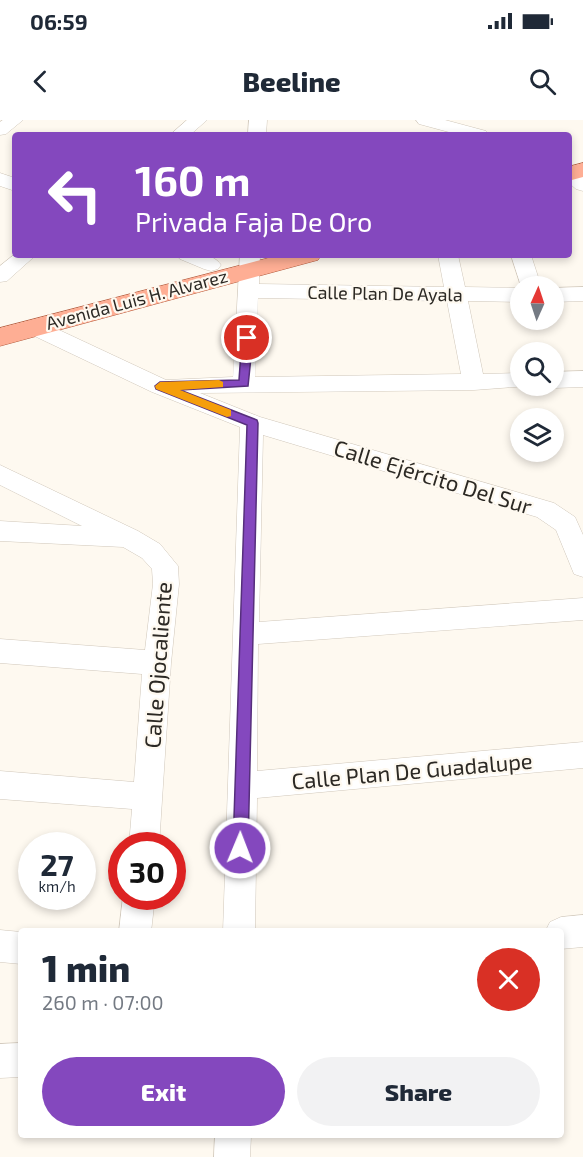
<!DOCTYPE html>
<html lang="en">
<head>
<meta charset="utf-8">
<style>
	body { margin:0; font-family:"Exo 2",sans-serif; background:#f2f2f3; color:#1f2937; height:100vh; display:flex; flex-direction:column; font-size:22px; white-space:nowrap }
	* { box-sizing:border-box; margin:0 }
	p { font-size:20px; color:#747a83 }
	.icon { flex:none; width:33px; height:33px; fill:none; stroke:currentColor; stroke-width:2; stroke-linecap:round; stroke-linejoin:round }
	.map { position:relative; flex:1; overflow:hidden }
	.details { position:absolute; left:18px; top:808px; width:546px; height:210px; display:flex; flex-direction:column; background:#fff; border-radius:6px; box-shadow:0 3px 9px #0003 }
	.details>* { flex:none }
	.hud { position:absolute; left:12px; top:12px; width:560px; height:126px; border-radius:6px; box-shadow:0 3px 9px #0003; background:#8448be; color:#fff; overflow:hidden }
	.needle { width:39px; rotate:3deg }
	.fabs { position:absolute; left:510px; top:156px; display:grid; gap:12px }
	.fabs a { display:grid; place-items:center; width:54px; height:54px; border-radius:50%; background:#fff; box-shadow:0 3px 9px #0003; font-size:30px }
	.speed { position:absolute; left:18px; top:712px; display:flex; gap:12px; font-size:30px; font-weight:700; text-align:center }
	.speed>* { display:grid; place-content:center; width:78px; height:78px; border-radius:50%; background:#fff; box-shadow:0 3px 9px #0003; line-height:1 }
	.speed small { font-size:15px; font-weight:400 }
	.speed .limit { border:9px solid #d22; background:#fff; color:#111 }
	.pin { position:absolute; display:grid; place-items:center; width:51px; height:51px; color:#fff; margin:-26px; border:3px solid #fff; border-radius:50%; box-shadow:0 2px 6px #0007 }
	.me { position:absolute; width:66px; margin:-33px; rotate:1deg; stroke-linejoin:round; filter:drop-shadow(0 0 4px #0008) }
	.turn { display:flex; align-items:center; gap:21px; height:126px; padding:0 24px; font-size:27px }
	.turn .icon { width:78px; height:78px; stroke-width:2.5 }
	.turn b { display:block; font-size:42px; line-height:51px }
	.round { display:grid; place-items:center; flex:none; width:63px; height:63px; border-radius:32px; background:#f2f2f3 }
	.head { display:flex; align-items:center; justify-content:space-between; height:102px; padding:0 24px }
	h1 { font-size:36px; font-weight:800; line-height:45px }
	.action { display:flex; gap:12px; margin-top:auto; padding:12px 24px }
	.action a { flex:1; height:69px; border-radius:36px; background:#8448be; color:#fff; font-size:24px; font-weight:800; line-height:69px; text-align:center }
	.action a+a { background:#f2f2f3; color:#1f2937 }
	.status { display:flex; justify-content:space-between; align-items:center; height:42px; padding:0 30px; background:#fff; direction:ltr }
	.status svg { height:16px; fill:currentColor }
	header { display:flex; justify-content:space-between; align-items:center; height:78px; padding:0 24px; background:#fff; font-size:27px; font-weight:800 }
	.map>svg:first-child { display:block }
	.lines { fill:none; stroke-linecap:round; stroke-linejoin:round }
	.minor-casing { stroke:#d0c7ba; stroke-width:1 }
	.major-casing { stroke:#b45c3e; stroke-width:1 }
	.minor { fill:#fff; fill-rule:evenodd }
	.major { fill:#feae94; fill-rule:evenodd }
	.route { fill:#8448be; stroke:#562f7c; stroke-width:1.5 }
	.slow { fill:#f59e0b }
	.labels { text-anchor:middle; stroke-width:4.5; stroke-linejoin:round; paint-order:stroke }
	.far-street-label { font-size:18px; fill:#2c2924; stroke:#fef9f0 }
	.street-label { font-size:22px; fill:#2c2924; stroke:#fef9f0 }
</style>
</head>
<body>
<div class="status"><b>06:59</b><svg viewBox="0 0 49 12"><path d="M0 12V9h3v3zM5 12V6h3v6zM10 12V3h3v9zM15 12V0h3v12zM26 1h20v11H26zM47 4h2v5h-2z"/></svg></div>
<header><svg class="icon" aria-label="back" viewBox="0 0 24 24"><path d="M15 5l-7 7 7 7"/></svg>Beeline<svg class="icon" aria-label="search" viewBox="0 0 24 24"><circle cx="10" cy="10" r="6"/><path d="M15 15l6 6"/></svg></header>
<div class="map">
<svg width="583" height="1037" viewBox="0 0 583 1037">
	<rect width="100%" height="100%" fill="#fef9f0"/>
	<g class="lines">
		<g class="minor-casing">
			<path id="minor" d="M 3,0 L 23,0 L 6,14 L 0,15 L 0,2 Z
				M 187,0 L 207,0 L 190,15 L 170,15 Z
				M 249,0 L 267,0 L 266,15 L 248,15 Z
				M 416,0 L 445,0 L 486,11 L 489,15 L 460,15 L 419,4 Z
				M 568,49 L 578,50 L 583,55 L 583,71 L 576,69 L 568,62 Z
				M 0,53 L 15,58 L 15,71 L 0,66 Z
				M 15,134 L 36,135 L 7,161 L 0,162 L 0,146 Z
				M 177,135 C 191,135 212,131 221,145 L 218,149 L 211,151 L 204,149 L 180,139 Z
				M 240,135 L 260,135 L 259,164 L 444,167 L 438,135 L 458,135 L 465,167 L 520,168 L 520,182 L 468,181 L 483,254 L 520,253 L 520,266 L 528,266 L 474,270 L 200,273 L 260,297 L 554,383 L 575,397 L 583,415 L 583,457 L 574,454 L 556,410 L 537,397 L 263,315 L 259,502 L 583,478 L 583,500 L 258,524 L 257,651 L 583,622 L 583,648 L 257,678 L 255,812 L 223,812 L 240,307 L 152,272 L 26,212 L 23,207 L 26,202 L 34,200 L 42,202 L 166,260 L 233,257 ZM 258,178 L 447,181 L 461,254 L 255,257 Z
				M 511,135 L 531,135 L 541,166 L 521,166 Z
				M 583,167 L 583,181 L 554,182 L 554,168 Z
				M 583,251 L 583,267 L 554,268 L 546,266 L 554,266 L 554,252 Z
				M 0,345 L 138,411 L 160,424 L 178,446 L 179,464 L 171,543 L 159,726 L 129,726 L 132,689 L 0,679 L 0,651 L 134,662 L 142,554 L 0,543 L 0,519 L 145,530 L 153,464 L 152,449 L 142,438 L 123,427 L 0,421 L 0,401 L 82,406 L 0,365 Z
				M 123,777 L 155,777 L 151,812 L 119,812 Z
				M 583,795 L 583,827 L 561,829 L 561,812 L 545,812 L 550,802 L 561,797 Z
				M 0,810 L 21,812 L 21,844 L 0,842 Z
				M 21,923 L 21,957 L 0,958 L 0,924 Z
				M 215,1016 L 251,1016 L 250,1037 L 214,1037 Z"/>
		</g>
		<g class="major-casing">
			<path id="major" d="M 583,43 L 583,57 L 568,61 L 568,47 Z
				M 280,135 L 321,135 L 318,140 L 0,226 L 0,208 Z"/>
		</g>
		<use href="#minor" class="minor"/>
		<use href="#major" class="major"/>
	</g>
	<path class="route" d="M 247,214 L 253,218 L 248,266 L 180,270 L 257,300 L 258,303 L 248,728 L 246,734 L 240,736 L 235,734 L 233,728 L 247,305 L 156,269 L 155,266 L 160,262 L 239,260 L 242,218 Z"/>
	<path class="slow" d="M 219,260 L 223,262 L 223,267 L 180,270 L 231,290 L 231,296 L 227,297 L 156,269 L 155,266 L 160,262 Z"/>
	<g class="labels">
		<g class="far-street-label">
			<text transform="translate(385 174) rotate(1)" y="6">Calle Plan De Ayala</text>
			<text transform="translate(137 180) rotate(-15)" y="6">Avenida Luis H. Alvarez</text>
		</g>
		<g class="street-label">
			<text transform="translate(433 357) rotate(17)" y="8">Calle Ejército Del Sur</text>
			<text transform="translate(158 545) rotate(-86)" y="8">Calle Ojocaliente</text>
			<text transform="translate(412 651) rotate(-5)" y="8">Calle Plan De Guadalupe</text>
		</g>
	</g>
</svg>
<div class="fabs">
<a><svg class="needle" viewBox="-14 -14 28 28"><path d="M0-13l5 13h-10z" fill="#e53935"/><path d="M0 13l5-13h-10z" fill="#747a83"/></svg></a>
<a><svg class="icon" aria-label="search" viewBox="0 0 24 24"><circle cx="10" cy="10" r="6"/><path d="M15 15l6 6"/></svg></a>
<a><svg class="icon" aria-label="layers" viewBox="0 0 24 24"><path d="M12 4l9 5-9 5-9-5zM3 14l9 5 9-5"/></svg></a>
</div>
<div class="speed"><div>27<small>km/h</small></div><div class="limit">30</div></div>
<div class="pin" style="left:247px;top:218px;background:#d93025"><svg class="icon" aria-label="arrive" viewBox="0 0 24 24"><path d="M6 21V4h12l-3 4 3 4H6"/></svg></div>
<svg class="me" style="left:240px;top:728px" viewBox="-20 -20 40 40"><circle r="17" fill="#8448be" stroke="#fff" stroke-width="3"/><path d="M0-11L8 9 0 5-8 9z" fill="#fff"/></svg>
<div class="hud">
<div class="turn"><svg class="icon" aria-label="left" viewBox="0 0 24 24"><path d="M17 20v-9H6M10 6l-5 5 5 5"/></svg><div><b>160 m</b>Privada Faja De Oro</div></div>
</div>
<section class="details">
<div class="head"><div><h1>1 min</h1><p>260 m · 07:00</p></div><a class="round" style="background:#d93025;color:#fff"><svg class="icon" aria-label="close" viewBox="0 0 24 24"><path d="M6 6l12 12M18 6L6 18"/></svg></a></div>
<div class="action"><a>Exit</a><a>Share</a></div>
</section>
</div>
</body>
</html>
